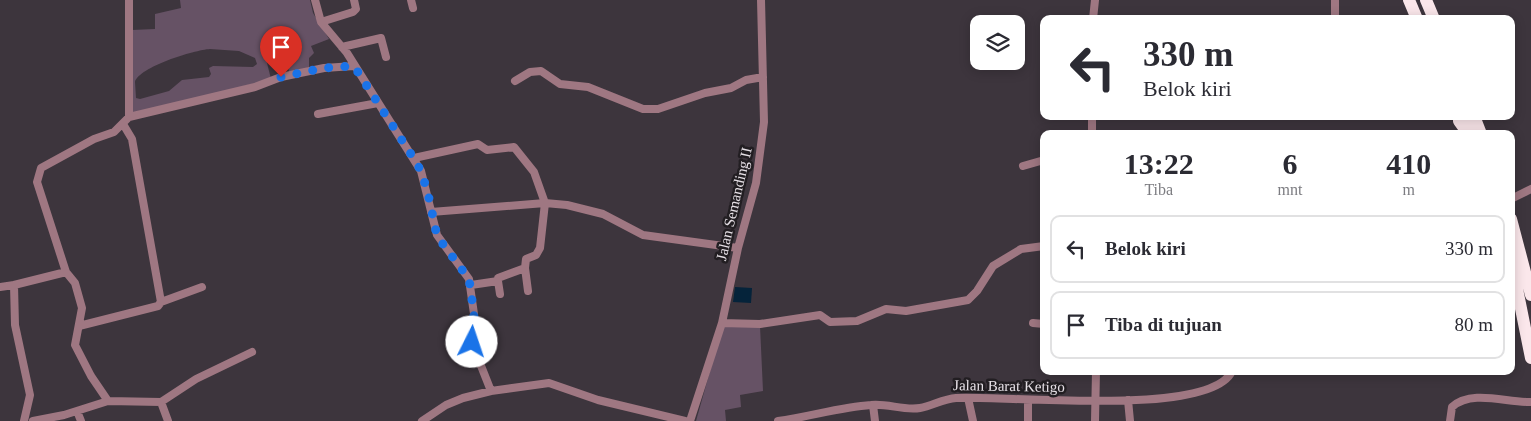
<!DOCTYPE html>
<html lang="id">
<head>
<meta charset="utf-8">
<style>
	body { margin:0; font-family:Georgia,serif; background:#f2f2f3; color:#2b2b33; height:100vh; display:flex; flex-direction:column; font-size:19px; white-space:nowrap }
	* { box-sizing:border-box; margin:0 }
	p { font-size:16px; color:#7c7c81 }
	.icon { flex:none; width:28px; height:28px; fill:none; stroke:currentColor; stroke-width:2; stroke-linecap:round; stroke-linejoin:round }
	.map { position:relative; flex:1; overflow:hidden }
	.panel { position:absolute; left:1040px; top:130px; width:475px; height:245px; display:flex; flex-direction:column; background:#fff; border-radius:10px; box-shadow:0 2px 12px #0003 }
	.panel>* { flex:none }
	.top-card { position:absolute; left:1040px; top:15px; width:475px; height:105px; border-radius:10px; box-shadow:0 2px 12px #0003; background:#fff; color:#2b2b33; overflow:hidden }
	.tools { position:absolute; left:970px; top:15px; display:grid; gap:10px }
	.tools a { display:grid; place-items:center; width:55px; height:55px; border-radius:10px; background:#fff; box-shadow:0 2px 12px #0003; font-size:25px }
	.pin { position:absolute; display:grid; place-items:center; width:42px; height:42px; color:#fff; margin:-51px -21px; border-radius:50% 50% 50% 0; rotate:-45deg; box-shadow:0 0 5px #0007 }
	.pin .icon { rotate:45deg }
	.me { position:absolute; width:55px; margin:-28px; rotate:4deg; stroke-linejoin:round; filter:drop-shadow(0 0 4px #0008) }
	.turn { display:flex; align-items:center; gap:18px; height:105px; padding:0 20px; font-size:22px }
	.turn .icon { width:65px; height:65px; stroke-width:2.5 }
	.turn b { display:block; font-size:35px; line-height:42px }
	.eta { display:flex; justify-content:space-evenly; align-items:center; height:85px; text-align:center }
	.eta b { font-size:30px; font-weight:700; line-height:35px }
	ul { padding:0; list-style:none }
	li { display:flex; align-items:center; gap:15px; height:68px; margin:0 10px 8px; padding:0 10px; border:2px solid #e1e1e2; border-radius:10px }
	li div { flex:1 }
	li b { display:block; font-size:19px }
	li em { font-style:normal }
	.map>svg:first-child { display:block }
	.green { fill:#665265; fill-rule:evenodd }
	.water { fill:#05233a }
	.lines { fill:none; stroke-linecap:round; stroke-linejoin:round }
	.minor { stroke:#9f7782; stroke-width:8 }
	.highway { stroke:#fbe7eb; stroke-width:12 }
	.route { stroke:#1a73e8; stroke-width:9; stroke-dasharray:0 16.2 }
	.labels { text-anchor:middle; stroke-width:5; stroke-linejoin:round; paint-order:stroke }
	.street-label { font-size:15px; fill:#e6e0e6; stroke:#221e22 }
</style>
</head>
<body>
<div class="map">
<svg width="1531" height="421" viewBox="0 0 1531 421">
	<rect width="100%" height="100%" fill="#3d353d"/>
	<path class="green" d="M 180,0 L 310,0 L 313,13 L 329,39 L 311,46 L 314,53 L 309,58 L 309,67 L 290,75 L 286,60 L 295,57 L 294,52 L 266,59 L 271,79 L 132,115 L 132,30 L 155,29 L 155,14 L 181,8 ZM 210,49 L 239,51 L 255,58 L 257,64 L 253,67 L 213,66 L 209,68 L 211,74 L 209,77 L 182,80 L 169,91 L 140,99 L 136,98 L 135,82 C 139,67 194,50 210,49 Z
		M 723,325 L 760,326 L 763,391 L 740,395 L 741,407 L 725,410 L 726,421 L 696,421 Z"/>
	<path class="water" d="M 735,287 L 752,288 L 751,303 L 733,302 Z"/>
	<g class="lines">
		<path class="minor" d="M 129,0 L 129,117
			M 315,0 L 321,22 L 347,53 L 421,171 L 437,235 L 469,279 L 474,314 L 472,343 L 491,391
			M 411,0 L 413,8
			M 1093,19 L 1095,0
			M 1335,19 L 1335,0
			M 321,22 L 353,12 L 356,9 L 354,0
			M 342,47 L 381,38 L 386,57
			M 515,81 L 530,72 L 541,71 L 560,84 L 588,87 L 643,109 L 658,109 L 705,93 L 731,88 L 746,80 L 763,77
			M 318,114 L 378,103
			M 1092,134 L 1092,116
			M 414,158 L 478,144 L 487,150 L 514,147 L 534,172 L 545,203 L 431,212
			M 1023,166 L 1044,160
			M 1511,199 L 1531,189
			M 525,268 L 528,291
			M 66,272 L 75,283 L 82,308 L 75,345 L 91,376 L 108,401
			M 498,281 L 500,294
			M 471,285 L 498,281 L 498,278 L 525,268 L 526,259 L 536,255 L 540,248 L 545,203 L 567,205 L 603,214 L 643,235 L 738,248
			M 0,287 L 14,285
			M 161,302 L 202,287
			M 722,323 L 760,324 L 820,315 L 830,322 L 857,321 L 886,309 L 906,311 L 968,300 L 977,291 L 993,266 L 1021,249 L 1044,246
			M 1033,323 L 1044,324
			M 79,326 L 158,306 L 161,302 L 132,139 L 123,124
			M 968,398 L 973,421
			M 1128,400 L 1130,421
			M 1028,401 L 1028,421
			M 161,402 L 196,379 L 252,352
			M 873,405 L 875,421
			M 77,411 L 81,421
			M 24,421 L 30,395 L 15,325 L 14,285 L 66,272 L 37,182 L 41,168 L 94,139 L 114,132 L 129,117 L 255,87 L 281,77 L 324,68 L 354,66
			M 33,421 L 64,415 L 108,401 L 161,402 L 168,421
			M 422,421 L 446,405 L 463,398 L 491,391 L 549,383 L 598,400 L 685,421
			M 690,421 L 722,323 L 738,248 L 756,183 L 764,122 L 761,0
			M 778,421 C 809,417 840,407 871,405 C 887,403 904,411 920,408 C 932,406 943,399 956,398 C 1004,395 1211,418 1232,371
			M 1095,421 L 1096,371
			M 1450,421 L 1452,407 C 1472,389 1507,403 1531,402"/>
		<path class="highway" d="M 1409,0 L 1417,19
			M 1426,0 L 1434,19
			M 1474,116 L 1481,134
			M 1459,121 L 1464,128 L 1468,128 L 1466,116
			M 1511,219 L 1531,295
			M 1511,259 L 1531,358"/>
	</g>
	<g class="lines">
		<path class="route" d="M 281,77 L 324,68 L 354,66 L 418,165 L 427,189 L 437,236 L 469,279 L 474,314 L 472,342"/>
	</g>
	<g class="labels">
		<g class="street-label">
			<text transform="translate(734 204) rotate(-77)" y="5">Jalan Semanding II</text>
			<text transform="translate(1009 386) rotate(1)" y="5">Jalan Barat Ketigo</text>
		</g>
	</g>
</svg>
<div class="tools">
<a><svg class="icon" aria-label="layers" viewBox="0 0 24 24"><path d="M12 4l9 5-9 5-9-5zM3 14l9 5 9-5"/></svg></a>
</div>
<div class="pin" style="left:281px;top:77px;background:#d93025"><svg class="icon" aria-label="arrive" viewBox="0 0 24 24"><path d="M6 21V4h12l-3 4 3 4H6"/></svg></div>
<svg class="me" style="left:472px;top:342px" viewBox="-20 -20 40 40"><circle r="19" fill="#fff"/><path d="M0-13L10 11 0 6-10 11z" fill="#1a73e8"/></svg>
<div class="top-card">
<div class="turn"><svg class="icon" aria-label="left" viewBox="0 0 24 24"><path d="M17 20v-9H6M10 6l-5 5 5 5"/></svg><div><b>330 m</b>Belok kiri</div></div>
</div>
<section class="panel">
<div class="eta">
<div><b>13:22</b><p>Tiba</p></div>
<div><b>6</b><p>mnt</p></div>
<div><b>410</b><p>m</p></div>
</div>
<ul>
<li><svg class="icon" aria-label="left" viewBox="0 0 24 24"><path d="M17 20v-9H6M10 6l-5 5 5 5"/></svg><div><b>Belok kiri</b></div><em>330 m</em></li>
<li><svg class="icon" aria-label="arrive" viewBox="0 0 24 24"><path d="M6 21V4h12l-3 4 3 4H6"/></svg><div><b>Tiba di tujuan</b></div><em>80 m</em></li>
</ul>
</section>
</div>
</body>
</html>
